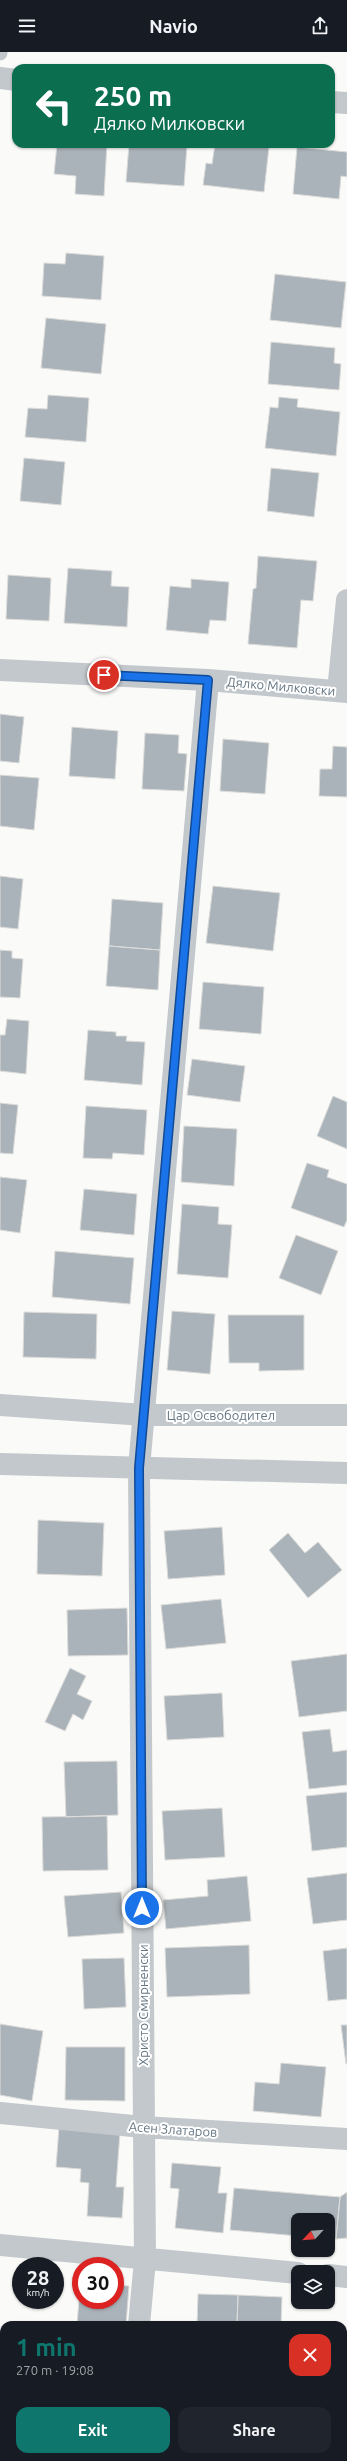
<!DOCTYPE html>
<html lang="en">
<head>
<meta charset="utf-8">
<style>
	body { margin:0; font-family:Ubuntu,sans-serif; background:#20242c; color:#f1f3f6; height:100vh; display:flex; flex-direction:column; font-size:15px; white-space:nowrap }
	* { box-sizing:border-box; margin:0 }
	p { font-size:13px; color:#9ea1a6 }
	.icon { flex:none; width:22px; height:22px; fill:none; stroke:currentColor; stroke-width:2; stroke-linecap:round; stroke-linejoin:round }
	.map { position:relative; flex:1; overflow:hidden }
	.panel { position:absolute; left:0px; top:2269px; width:347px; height:140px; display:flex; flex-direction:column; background:#171b24; border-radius:12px 12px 0 0; box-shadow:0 1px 3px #0004 }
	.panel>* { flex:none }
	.guide { position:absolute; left:12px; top:12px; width:323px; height:84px; border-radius:12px; box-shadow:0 1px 3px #0004; background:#0b6e4f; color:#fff; overflow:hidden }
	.needle { width:26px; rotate:244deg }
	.fabs { position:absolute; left:291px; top:2161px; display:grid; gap:8px }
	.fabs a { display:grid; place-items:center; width:44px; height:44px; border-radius:8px; background:#171b24; box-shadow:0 1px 3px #0004; font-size:20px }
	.speed { position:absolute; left:12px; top:2205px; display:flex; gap:8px; font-size:20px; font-weight:700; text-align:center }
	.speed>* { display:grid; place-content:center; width:52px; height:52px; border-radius:50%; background:#171b24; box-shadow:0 1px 3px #0004; line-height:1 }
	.speed small { font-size:10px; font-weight:400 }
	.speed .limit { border:6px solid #d22; background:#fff; color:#111 }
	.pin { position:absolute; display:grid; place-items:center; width:34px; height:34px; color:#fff; margin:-17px; border:2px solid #fff; border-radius:50%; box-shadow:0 1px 4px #0007 }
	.me { position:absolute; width:44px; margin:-22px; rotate:0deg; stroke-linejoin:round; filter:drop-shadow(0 0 3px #0008) }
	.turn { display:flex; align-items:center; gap:14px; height:84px; padding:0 16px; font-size:18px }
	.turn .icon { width:52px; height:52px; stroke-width:2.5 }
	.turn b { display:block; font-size:28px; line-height:34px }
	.round { display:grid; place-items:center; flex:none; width:42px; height:42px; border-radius:12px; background:#20242c }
	.overview { display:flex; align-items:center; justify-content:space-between; height:68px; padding:0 16px }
	h1 { font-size:24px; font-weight:600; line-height:30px; color:#0f766e }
	.cta { display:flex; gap:8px; margin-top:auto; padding:8px 16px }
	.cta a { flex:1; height:46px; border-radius:12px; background:#0f766e; color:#fff; font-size:16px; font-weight:600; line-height:46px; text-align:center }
	.cta a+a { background:#20242c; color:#f1f3f6 }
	header { display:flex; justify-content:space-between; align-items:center; height:52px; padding:0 16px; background:#171b24; font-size:18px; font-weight:600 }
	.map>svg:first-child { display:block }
	.building { fill:#aab3b9; stroke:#dcdcda }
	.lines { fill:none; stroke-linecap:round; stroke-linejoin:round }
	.lane { stroke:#c3c8cc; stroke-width:15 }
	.street { stroke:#c3c8cc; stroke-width:22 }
	.route-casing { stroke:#114b97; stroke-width:10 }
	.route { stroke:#1a73e8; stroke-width:7 }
	.labels { text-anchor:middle; stroke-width:4; stroke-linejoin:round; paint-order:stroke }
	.street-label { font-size:13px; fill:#657683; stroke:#fff }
</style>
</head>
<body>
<header><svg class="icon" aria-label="menu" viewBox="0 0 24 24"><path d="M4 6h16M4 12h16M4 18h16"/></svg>Navio<svg class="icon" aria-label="share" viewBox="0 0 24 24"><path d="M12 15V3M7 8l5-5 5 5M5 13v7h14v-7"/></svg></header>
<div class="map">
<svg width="347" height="2409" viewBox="0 0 347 2409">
	<rect width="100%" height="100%" fill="#fafaf8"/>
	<path class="building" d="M 57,92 L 107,92 L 104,144 L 75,142 L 76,124 L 54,122 Z
		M 129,92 L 187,94 L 184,134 L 126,130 Z
		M 215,92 L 269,95 L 264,140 L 203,133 L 206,111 L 212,112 Z
		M 297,95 L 347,100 L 347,125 L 341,124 L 339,147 L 293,142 Z
		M 66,201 L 104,204 L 101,248 L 42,244 L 44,211 L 65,212 Z
		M 275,222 L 346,230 L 341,276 L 270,268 Z
		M 46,266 L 106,272 L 101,322 L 41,316 Z
		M 271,290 L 335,296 L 334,311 L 341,312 L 339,338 L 268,332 Z
		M 48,343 L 89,346 L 86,390 L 25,385 L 28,356 L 47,357 Z
		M 279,345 L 298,347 L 297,355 L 340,360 L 336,404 L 265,396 L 270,355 L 278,356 Z
		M 24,406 L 65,410 L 61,453 L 20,449 Z
		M 271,416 L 319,421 L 314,465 L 267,459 Z
		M 258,504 L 317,509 L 313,549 L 301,548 L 297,596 L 248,592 L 253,537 L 256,536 Z
		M 68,516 L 112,519 L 111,534 L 129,535 L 127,575 L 64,571 Z
		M 8,523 L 51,526 L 49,569 L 6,567 Z
		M 191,527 L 229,530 L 226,569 L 210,568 L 208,582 L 166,578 L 170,534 L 191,536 Z
		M 0,662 L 24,665 L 19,711 L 0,709 Z
		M 72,675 L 118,679 L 115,727 L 69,724 Z
		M 145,681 L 179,683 L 178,701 L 187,702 L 184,739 L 142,737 Z
		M 223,687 L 269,691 L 265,742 L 220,739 Z
		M 333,694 L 347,695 L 347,745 L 319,744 L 320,717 L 332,717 Z
		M 0,723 L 39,726 L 34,778 L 0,774 Z
		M 0,824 L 23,827 L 18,877 L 0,875 Z
		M 213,834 L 280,841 L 273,899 L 206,891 Z
		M 112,847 L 163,851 L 160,898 L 109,894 Z
		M 109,894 L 160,898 L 158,938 L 106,934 Z
		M 0,898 L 12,899 L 12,906 L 23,907 L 20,946 L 0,945 Z
		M 203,930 L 264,935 L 261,982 L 199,977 Z
		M 7,967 L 29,969 L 26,1022 L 0,1019 L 0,983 L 5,983 Z
		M 88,978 L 116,980 L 116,984 L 127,984 L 126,989 L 145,990 L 142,1033 L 84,1028 Z
		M 192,1007 L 245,1014 L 240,1050 L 187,1043 Z
		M 333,1044 L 347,1050 L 347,1097 L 317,1084 Z
		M 0,1051 L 18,1053 L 13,1102 L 0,1101 Z
		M 86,1054 L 147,1058 L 144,1103 L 113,1101 L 112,1107 L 83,1106 Z
		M 184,1074 L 237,1077 L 234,1134 L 181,1130 Z
		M 307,1111 L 329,1118 L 327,1125 L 347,1132 L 347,1168 L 344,1175 L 291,1156 Z
		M 0,1125 L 27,1128 L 20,1181 L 0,1178 Z
		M 84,1137 L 137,1142 L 134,1183 L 80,1178 Z
		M 182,1152 L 219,1155 L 218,1172 L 232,1173 L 228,1226 L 177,1222 Z
		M 296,1183 L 338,1199 L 321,1243 L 279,1226 Z
		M 55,1199 L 134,1206 L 130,1252 L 52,1245 Z
		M 172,1259 L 215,1262 L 210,1322 L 167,1318 Z
		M 24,1260 L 97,1262 L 96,1307 L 23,1305 Z
		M 228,1263 L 304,1263 L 304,1318 L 259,1319 L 259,1311 L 229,1311 Z
		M 38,1468 L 104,1471 L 102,1524 L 37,1522 Z
		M 222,1475 L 225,1523 L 168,1527 L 164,1479 Z
		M 288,1481 L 305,1501 L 318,1490 L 342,1518 L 308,1546 L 269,1498 Z
		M 221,1547 L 226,1591 L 166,1597 L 161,1553 Z
		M 127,1556 L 128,1603 L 68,1604 L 67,1558 Z
		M 347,1602 L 347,1659 L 299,1665 L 291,1609 Z
		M 70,1616 L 86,1624 L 77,1642 L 92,1649 L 83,1668 L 73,1662 L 65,1679 L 45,1670 Z
		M 222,1641 L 224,1685 L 167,1688 L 164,1644 Z
		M 330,1677 L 333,1700 L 347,1698 L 347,1733 L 309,1737 L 302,1680 Z
		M 117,1709 L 118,1763 L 66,1765 L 64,1710 Z
		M 347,1740 L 347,1795 L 312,1799 L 306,1744 Z
		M 222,1756 L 225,1805 L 165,1808 L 162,1759 Z
		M 107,1764 L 108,1818 L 43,1819 L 42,1765 Z
		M 347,1821 L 347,1868 L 313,1872 L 307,1826 Z
		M 247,1824 L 251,1869 L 166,1877 L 163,1848 L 208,1844 L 207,1828 Z
		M 121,1840 L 124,1881 L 68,1885 L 64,1844 Z
		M 249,1893 L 250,1942 L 167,1945 L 165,1896 Z
		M 347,1896 L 347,1947 L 328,1949 L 323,1899 Z
		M 124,1906 L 126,1955 L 84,1957 L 82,1907 Z
		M 0,1972 L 43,1979 L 32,2049 L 0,2043 Z
		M 341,1973 L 347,1973 L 347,2012 L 346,2012 Z
		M 66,1995 L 125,1995 L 125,2049 L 65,2048 Z
		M 281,2011 L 326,2015 L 321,2065 L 253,2059 L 255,2030 L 279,2032 Z
		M 59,2075 L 120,2080 L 116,2135 L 124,2135 L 122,2166 L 87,2164 L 89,2131 L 80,2130 L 81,2117 L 56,2115 Z
		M 172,2111 L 221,2115 L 218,2141 L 227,2141 L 223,2181 L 175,2176 L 179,2137 L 170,2136 Z
		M 234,2136 L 340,2145 L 336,2187 L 328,2186 L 328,2168 L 298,2168 L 298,2184 L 230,2178 Z
		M 347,2140 L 347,2186 L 336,2187 L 340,2145 Z
		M 115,2233 L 129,2234 L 126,2273 L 77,2273 L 79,2248 L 115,2248 Z
		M 198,2242 L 238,2243 L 237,2273 L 197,2273 Z
		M 238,2243 L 282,2245 L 281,2273 L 237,2273 Z
		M 46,2405 L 85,2405 L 84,2409 L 45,2409 Z
		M 159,2405 L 216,2405 L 216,2409 L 159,2409 Z"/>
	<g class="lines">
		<path class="lane" d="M 0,1 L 0,0"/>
		<path class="street" d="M 0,26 L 16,28
			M 331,50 L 347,51
			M 0,618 L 208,628 L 347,640
			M 338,639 L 347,548
			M 0,1353 L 144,1363 L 347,1363
			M 0,1412 L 347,1421
			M 0,2061 L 143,2075 L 347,2087
			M 0,2193 L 298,2221
			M 328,2223 L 347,2225
			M 139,2273 L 145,2208 L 139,1416 L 208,628
			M 126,2409 L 127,2405"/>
	</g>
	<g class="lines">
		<g class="route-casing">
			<path id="route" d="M 104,623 L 208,628 L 139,1416 L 142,1856"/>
		</g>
		<use href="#route" class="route"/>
	</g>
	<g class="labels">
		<g class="street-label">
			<text transform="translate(281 634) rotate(5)" y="5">Дялко Милковски</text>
			<text x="221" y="1368">Цар Освободител</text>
			<text transform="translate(143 1953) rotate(-90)" y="5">Христо Смирненски</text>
			<text transform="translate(173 2077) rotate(4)" y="5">Асен Златаров</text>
		</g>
	</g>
</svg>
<div class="fabs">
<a><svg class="needle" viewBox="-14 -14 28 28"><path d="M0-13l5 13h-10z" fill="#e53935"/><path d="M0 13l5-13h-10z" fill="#9ea1a6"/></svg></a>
<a><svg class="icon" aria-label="layers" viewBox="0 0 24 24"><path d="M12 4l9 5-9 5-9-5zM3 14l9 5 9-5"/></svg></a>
</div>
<div class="speed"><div>28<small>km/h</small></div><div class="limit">30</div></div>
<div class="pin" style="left:104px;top:623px;background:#d93025"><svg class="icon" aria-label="arrive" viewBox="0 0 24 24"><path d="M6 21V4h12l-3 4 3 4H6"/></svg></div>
<svg class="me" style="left:142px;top:1856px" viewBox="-20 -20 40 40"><circle r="17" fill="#1a73e8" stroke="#fff" stroke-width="3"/><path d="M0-11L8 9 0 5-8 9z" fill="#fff"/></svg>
<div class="guide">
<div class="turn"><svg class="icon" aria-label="left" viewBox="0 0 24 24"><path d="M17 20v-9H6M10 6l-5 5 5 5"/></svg><div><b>250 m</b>Дялко Милковски</div></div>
</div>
<section class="panel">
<div class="overview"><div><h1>1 min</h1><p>270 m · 19:08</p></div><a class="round" style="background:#d93025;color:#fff"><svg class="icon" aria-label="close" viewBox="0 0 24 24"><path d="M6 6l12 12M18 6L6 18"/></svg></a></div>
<div class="cta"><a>Exit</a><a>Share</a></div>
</section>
</div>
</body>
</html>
